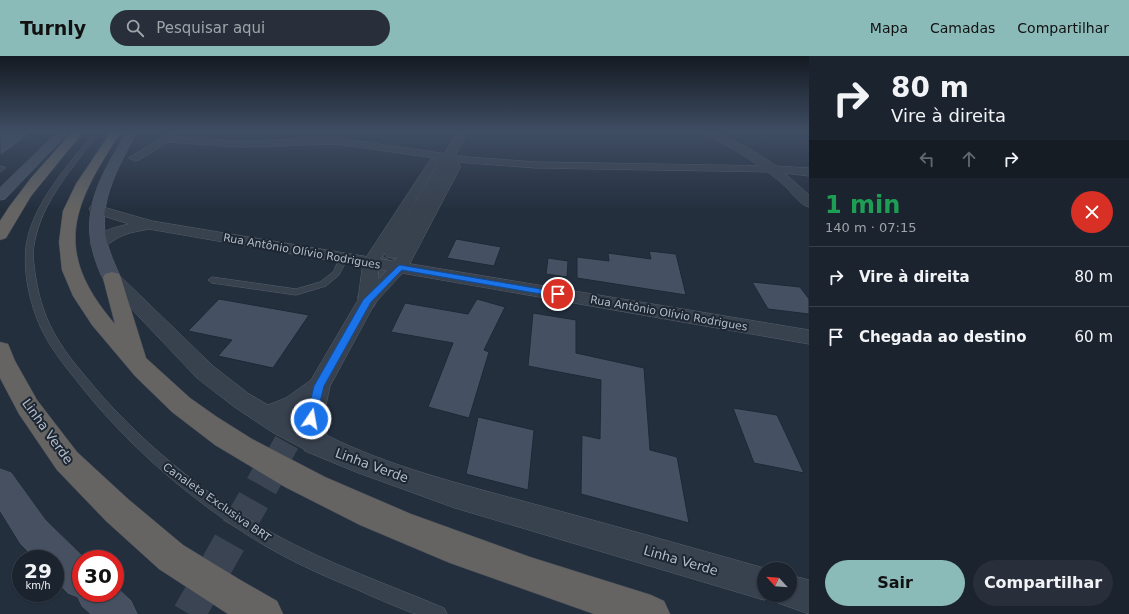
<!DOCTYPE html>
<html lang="pt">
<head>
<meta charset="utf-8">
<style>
	body { margin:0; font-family:"DejaVu Sans",sans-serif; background:#282f3a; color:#f1f3f6; height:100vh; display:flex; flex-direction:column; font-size:15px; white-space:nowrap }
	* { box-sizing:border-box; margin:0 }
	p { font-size:13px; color:#a0a4aa }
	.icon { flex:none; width:22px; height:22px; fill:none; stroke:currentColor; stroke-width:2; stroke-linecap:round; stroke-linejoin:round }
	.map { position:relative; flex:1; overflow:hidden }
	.panel { display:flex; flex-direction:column; background:#1b232e; width:320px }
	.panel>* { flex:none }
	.hud { background:#1b232e; color:#f1f3f6; overflow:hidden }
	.needle { width:26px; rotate:296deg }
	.tools { position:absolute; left:757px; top:506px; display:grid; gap:8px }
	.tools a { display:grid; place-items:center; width:40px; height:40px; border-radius:50%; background:#1b232e; box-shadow:0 1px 3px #0004,0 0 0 1px #39404a; font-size:20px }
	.speed { position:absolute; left:12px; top:494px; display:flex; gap:8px; font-size:20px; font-weight:700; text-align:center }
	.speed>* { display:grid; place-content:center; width:52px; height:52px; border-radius:50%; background:#1b232e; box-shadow:0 1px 3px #0004,0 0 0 1px #39404a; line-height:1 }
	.speed small { font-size:10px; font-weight:400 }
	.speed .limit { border:6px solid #d22; background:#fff; color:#111 }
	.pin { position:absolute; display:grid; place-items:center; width:34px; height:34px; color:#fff; margin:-17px; border:2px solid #fff; border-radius:50%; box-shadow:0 1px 4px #0007 }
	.me { position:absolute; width:44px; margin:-22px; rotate:12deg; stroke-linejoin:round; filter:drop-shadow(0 0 3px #0008) }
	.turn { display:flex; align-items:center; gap:14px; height:84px; padding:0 16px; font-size:18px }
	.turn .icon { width:52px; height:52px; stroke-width:2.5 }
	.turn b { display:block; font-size:28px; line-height:34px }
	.lanes { display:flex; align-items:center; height:38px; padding:0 16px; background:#0003; justify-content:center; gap:20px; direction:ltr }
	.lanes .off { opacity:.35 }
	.round { display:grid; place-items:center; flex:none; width:42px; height:42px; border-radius:21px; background:#282f3a }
	.headline { display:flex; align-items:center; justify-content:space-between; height:68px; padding:0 16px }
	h1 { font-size:24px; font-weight:800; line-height:30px; color:#1e9e55 }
	.cta { display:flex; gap:8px; margin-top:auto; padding:8px 16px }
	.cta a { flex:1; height:46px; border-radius:24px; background:#8bbbb9; color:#111; font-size:16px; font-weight:800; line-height:46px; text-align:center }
	.cta a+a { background:#282f3a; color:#f1f3f6 }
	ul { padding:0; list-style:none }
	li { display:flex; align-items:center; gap:12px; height:60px; padding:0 16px; border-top:1px solid #39404a }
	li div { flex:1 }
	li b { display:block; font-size:15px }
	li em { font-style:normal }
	header { display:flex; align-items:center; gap:24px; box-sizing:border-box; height:56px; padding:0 20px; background:#8bbbb9; color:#111 }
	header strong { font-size:19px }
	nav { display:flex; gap:22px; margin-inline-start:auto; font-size:14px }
	.search { width:280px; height:36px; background:#282f3a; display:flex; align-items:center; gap:10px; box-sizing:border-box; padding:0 14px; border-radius:22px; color:#a0a4aa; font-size:15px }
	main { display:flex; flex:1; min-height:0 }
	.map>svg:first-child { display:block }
	.building { fill:#455162; stroke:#1f2835 }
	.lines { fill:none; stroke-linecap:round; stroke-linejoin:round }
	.tertiary-tunnel-far3 { stroke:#3a4453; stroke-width:16; stroke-dasharray:16 8; stroke-linecap:butt }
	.tertiary-tunnel-far2 { stroke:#3a4453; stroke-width:20; stroke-dasharray:20 10; stroke-linecap:butt }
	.tertiary-tunnel-far1 { stroke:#3a4453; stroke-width:26; stroke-dasharray:26 13; stroke-linecap:butt }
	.tertiary-tunnel { stroke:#3a4453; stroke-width:33; stroke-dasharray:33 16; stroke-linecap:butt }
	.service-casing { stroke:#565f6c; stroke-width:1 }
	.minor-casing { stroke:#565f6c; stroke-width:1 }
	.tertiary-casing { stroke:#565f6c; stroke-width:1 }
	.secondary-casing { stroke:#565f6c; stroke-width:1 }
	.trunk-casing { stroke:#434c59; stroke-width:1 }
	.service { fill:#38414e; fill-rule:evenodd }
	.minor { fill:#38414e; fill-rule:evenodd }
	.tertiary { fill:#38414e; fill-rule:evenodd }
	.secondary { fill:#465061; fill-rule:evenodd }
	.trunk { fill:#656462; fill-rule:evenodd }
	.route { fill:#1a73e8; stroke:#114b97 }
	.labels { text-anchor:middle; stroke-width:4; stroke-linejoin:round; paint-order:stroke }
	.street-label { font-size:11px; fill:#b4bcc9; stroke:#1d2633 }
	.near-street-label { font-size:13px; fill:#b4bcc9; stroke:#1d2633 }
</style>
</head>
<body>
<header>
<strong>Turnly</strong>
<div class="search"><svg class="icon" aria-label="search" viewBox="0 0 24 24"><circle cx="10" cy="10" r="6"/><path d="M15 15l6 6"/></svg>Pesquisar aqui</div>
<nav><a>Mapa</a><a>Camadas</a><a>Compartilhar</a></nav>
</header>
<main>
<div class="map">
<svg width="809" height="558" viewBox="0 0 809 558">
	<rect width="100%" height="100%" fill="#242f3e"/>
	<path class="building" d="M 0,76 L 33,76 L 0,100 Z
		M 456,183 L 501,191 L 494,210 L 447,202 Z
		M 649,195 L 676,198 L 686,239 L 577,222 L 577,201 L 609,205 L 608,197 L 651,203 Z
		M 548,202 L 568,205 L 567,221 L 546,218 Z
		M 752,226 L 800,231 L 809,243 L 809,258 L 768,253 Z
		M 219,243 L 309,259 L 273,312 L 218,300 L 232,284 L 188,275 Z
		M 477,243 L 505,251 L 484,294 L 489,296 L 469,362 L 428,351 L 453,287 L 391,276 L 405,247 L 468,258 Z
		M 533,257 L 576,264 L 576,297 L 644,312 L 650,394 L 677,401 L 689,467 L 581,438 L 582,379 L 600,383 L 601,324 L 528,310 Z
		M 733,352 L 777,359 L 804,417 L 754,407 Z
		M 478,361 L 534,374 L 528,434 L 466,418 Z"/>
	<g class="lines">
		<path class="tertiary-tunnel-far3" d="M 390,202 L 393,197"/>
		<path class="tertiary-tunnel-far2" d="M 365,247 L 391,201"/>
		<path class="tertiary-tunnel-far1" d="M 274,409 L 315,336"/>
		<path class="tertiary-tunnel" d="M 189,558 L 274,408"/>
		<g class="service-casing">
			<path id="service" d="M 95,76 L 99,76 C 74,111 41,145 34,189 C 32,198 34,208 35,217 C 38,237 43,257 53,275 C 62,292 74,307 86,321 C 135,382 206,440 274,478 C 329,508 387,528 444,552 L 447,558 C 437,558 427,558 417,558 C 411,557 405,554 400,552 C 385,546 371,540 356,533 C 321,519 286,503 254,483 C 187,441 125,387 77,325 C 63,308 49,290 40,270 C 30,247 23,217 26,191 C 31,149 69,108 95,76 Z
				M 0,110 L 5,111 L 6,112 L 0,116 Z
				M 341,200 L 347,200 L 348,202 L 339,219 L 326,230 L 296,239 L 212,227 L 208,224 L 212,221 L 296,233 L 320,226 L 333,216 Z"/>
		</g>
		<g class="minor-casing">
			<path id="minor" d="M 171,76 L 183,76 L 177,81 L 241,85 L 337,82 L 468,101 L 536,106 L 775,110 L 809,112 L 809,120 L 775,116 L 536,112 L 457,106 L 461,110 L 408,211 L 375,247 L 330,330 L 323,363 L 326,379 C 390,411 461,428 530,447 C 608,468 686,490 764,512 L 767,513 L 764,513 L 764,539 L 790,539 L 790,519 L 809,524 L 809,558 L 778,547 L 775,540 L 764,544 L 455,452 L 356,416 L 305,395 L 304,393 L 272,376 L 233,350 L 197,322 L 106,226 L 103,222 L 106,218 L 112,217 L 118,218 L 213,310 L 249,338 L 268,349 L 286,342 L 311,324 L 358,244 L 363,206 L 430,104 L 434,102 L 337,88 L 241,91 L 168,86 L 139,104 L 135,105 L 129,102 ZM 446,106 L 449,110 L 393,208 L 378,223 L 379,206 L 438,108 ZM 301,356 L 299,366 L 289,361 Z"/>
		</g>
		<g class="tertiary-casing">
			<path id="tertiary" d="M 458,76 L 468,76 L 402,197 L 399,201 L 393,202 L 387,201 L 384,197 Z
				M 704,76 L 717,76 L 755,96 L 779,112 L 809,139 L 809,151 C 800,149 793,138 786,131 C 762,109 734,93 705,78 Z
				M 96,149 L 152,165 L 809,274 L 809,288 L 149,173 C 140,175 131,176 124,179 C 112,183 106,194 92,191 L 90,187 C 98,175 116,171 129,168 L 91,156 L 89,153 L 91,150 Z"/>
		</g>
		<g class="secondary-casing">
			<path id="secondary" d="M 58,76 L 69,76 L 5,143 L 0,144 L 0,132 Z
				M 127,76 L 137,76 C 120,108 98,144 106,182 C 109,196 115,209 121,222 L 119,226 L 112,228 L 105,226 C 99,216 95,204 92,192 C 82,148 105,112 127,76 Z
				M 0,413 L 11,417 L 45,464 L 85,503 L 81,503 L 81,537 L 115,537 L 115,530 L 131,545 L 137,558 L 91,558 L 82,550 L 78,541 L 68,537 L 55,523 L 55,503 L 36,503 L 21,488 L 0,454 Z"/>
		</g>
		<g class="trunk-casing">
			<path id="trunk" d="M 72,76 L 83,76 L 31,140 L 6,182 L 0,184 L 0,165 L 9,151 L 31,122 Z
				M 111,76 L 121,76 C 73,149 51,194 115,268 L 103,222 L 105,218 L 112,216 L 119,218 L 121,222 L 146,302 L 190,342 L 217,361 L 252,383 L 325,421 L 411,458 L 530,501 L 651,539 L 664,545 L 670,558 L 594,558 L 450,507 L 360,469 L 285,431 L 215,389 L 172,356 L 135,320 L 92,269 L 73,240 L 62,214 L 59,186 L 63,155 L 76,128 Z
				M 0,286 L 8,288 L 15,305 L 37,344 L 77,396 L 128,443 L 183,489 L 242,525 L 277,545 L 283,558 L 228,558 L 159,513 L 106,465 L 57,414 L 19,358 L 0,322 Z"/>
		</g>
		<use href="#service" class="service"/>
		<use href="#minor" class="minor"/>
		<use href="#tertiary" class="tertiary"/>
		<use href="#secondary" class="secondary"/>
		<use href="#trunk" class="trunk"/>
	</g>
	<linearGradient id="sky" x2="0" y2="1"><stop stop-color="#141a22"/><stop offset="0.49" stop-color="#3f4d63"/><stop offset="1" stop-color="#3f4d63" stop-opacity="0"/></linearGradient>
	<rect width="809" height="154" fill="url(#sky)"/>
	<path class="route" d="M 400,209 L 558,236 L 562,238 L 558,241 L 402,214 L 371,246 L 324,330 L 315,366 L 311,368 L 307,366 L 306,363 L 314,330 L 363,244 L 398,210 Z"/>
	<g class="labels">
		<g class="street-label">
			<text transform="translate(302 195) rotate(10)" y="4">Rua Antônio Olívio Rodrigues</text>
			<text transform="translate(669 257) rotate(10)" y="4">Rua Antônio Olívio Rodrigues</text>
			<text transform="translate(217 446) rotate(35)" y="4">Canaleta Exclusiva BRT</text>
		</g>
		<g class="near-street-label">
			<text transform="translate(48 375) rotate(54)" y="5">Linha Verde</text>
			<text transform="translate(372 409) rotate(20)" y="5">Linha Verde</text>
			<text transform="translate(681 504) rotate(16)" y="5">Linha Verde</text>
		</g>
	</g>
</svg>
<div class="tools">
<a><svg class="needle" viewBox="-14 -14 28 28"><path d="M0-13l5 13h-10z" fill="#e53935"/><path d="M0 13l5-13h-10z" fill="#a0a4aa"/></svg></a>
</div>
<div class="speed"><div>29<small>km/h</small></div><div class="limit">30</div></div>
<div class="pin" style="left:558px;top:238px;background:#d93025"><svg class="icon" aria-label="arrive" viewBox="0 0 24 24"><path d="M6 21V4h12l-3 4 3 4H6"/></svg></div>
<svg class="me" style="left:311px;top:363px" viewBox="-20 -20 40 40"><circle r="17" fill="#1a73e8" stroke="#fff" stroke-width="3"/><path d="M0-11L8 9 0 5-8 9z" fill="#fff"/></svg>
</div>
<section class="panel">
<div class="hud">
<div class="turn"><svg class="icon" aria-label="right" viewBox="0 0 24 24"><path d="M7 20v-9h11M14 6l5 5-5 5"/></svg><div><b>80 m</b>Vire à direita</div></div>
<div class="lanes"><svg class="icon off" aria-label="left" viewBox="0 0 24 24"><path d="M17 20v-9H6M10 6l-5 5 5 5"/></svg><svg class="icon off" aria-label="ahead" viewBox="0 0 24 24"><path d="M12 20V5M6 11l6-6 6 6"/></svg><svg class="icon" aria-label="right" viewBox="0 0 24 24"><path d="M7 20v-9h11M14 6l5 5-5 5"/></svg></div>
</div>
<div class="headline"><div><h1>1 min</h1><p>140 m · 07:15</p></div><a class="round" style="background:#d93025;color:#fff"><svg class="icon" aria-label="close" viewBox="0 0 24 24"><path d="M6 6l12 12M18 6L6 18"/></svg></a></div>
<ul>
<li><svg class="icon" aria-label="right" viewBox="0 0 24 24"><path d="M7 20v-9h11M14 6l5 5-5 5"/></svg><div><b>Vire à direita</b></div><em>80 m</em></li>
<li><svg class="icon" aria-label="arrive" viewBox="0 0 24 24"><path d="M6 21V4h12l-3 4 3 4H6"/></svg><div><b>Chegada ao destino</b></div><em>60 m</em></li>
</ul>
<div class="cta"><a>Sair</a><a>Compartilhar</a></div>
</section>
</main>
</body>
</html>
